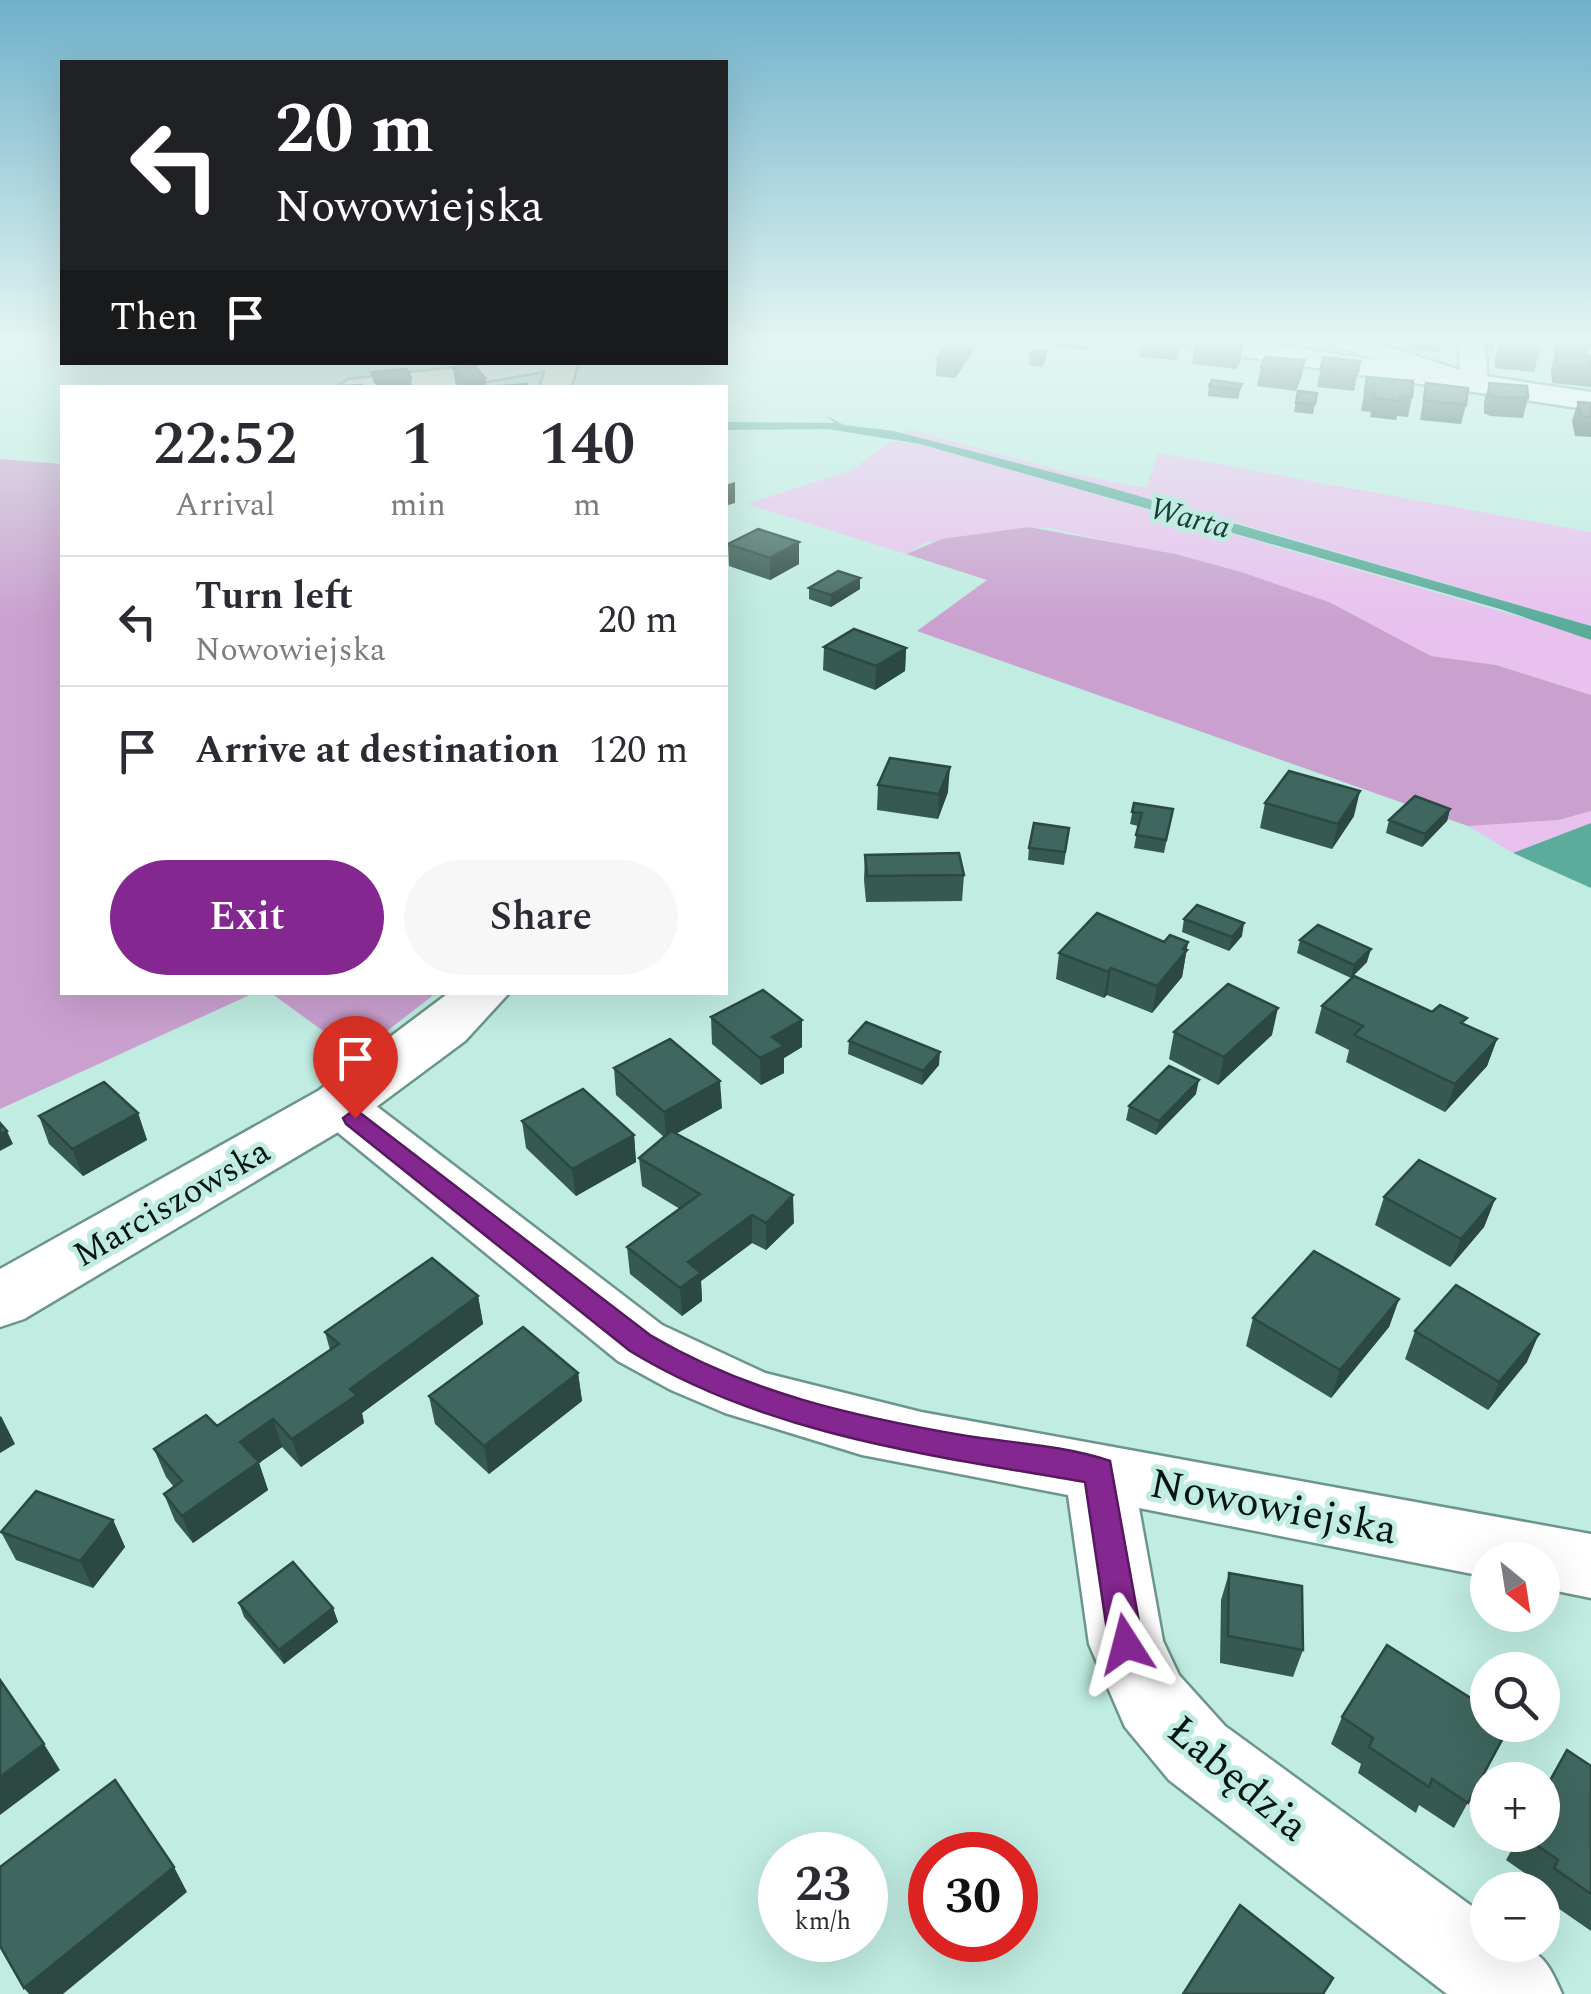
<!DOCTYPE html>
<html lang="en">
<head>
<meta charset="utf-8">
<style>
	body { margin:0; font-family:Spectral,serif; background:#f7f7f7; color:#2b2b33; height:100vh; display:flex; flex-direction:column; font-size:38px; white-space:nowrap }
	* { box-sizing:border-box; margin:0 }
	p { font-size:32px; color:#7c7c81 }
	.icon { flex:none; width:55px; height:55px; fill:none; stroke:currentColor; stroke-width:2; stroke-linecap:round; stroke-linejoin:round }
	.map { position:relative; flex:1; overflow:hidden }
	.drawer { position:absolute; left:60px; top:385px; width:668px; height:610px; display:flex; flex-direction:column; background:#fff; border-radius:0px; box-shadow:0 10px 40px #0002 }
	.drawer>* { flex:none }
	.hud { position:absolute; left:60px; top:60px; width:668px; height:305px; border-radius:0px; box-shadow:0 10px 40px #0002; background:#202124; color:#fff; overflow:hidden }
	.needle { width:65px; rotate:150deg }
	.tools { position:absolute; left:1470px; top:1542px; display:grid; gap:20px }
	.tools a { display:grid; place-items:center; width:90px; height:90px; border-radius:50%; background:#fff; box-shadow:0 10px 40px #0002; font-size:50px }
	.speed { position:absolute; left:758px; top:1832px; display:flex; gap:20px; font-size:50px; font-weight:700; text-align:center }
	.speed>* { display:grid; place-content:center; width:130px; height:130px; border-radius:50%; background:#fff; box-shadow:0 10px 40px #0002; line-height:1 }
	.speed small { font-size:25px; font-weight:400 }
	.speed .limit { border:15px solid #d22; background:#fff; color:#111 }
	.pin { position:absolute; display:grid; place-items:center; width:85px; height:85px; color:#fff; margin:-102px -42px; border-radius:50% 50% 50% 0; rotate:-45deg; box-shadow:0 0 10px #0007 }
	.pin .icon { rotate:45deg }
	.me { position:absolute; width:110px; margin:-55px; rotate:351deg; stroke-linejoin:round; filter:drop-shadow(0 0 8px #0008) }
	.turn { display:flex; align-items:center; gap:35px; height:210px; padding:0 50px; font-size:45px }
	.turn .icon { width:130px; height:130px; stroke-width:2.5 }
	.turn b { display:block; font-size:70px; line-height:85px }
	.then { display:flex; align-items:center; height:95px; padding:0 50px; background:#0003; gap:20px; font-size:38px }
	.eta { display:flex; justify-content:space-evenly; align-items:center; height:170px; text-align:center }
	.eta b { font-size:60px; font-weight:600; line-height:70px }
	.primary-button { display:flex; gap:20px; margin-top:auto; padding:20px 50px }
	.primary-button a { flex:1; height:115px; border-radius:60px; background:#852791; color:#fff; font-size:40px; font-weight:600; line-height:115px; text-align:center }
	.primary-button a+a { background:#f7f7f7; color:#2b2b33 }
	ul { padding:0; list-style:none }
	li { display:flex; align-items:center; gap:30px; height:130px; padding:0 50px; border-top:2px solid #e1e1e2 }
	li div { flex:1 }
	li b { display:block; font-size:38px }
	li em { font-style:normal }
	.map>svg:first-child { display:block }
	.green { fill:#e9c1ee }
	.forest { fill:#caa0cf }
	.water { fill:#5cac9c }
	.lines { fill:none; stroke-linecap:round; stroke-linejoin:round }
	.minor-casing { stroke:#6c968d; stroke-width:5 }
	.tertiary-casing { stroke:#6c968d; stroke-width:5 }
	.minor { fill:#fff; fill-rule:evenodd }
	.tertiary { fill:#fff; fill-rule:evenodd }
	.wall { fill:#365952 }
	.shaded-wall { fill:#2c4842 }
	.building { fill:#3f675f; stroke:#2c4842; stroke-width:2.5 }
	.route { fill:#852791; stroke:#56195e; stroke-width:2.5 }
	.labels { text-anchor:middle; stroke-width:10; stroke-linejoin:round; paint-order:stroke }
	.far-water-label { font-size:32px; font-style:italic; fill:#1a3f39; stroke:#c0ece2 }
	.street-label { font-size:35px; fill:#051512; stroke:#c0ece2 }
	.near-street-label { font-size:42px; fill:#051512; stroke:#c0ece2 }
</style>
</head>
<body>
<div class="map">
<svg width="1591" height="1994" viewBox="0 0 1591 1994">
	<rect width="100%" height="100%" fill="#c0ece2"/>
	<path class="green" d="M 907,429 L 1069,473 L 1146,488 L 1158,453 L 1591,532 L 1591,626 L 1224,519 L 1182,512 L 1097,484 L 903,433 Z
		M 891,441 L 920,444 L 1566,630 L 1591,640 L 1591,695 L 1496,665 L 1431,656 L 1329,602 L 1241,572 L 1050,528 L 1029,527 L 925,543 L 906,554 L 747,504 L 852,470 Z
		M 1591,811 L 1591,823 L 1513,853 L 1468,826 L 1559,820 Z"/>
	<path class="forest" d="M 0,459 L 62,464 L 62,992 L 254,993 L 0,1109 Z
		M 1029,527 L 1175,554 L 1241,572 L 1329,602 L 1431,656 L 1496,665 L 1591,695 L 1591,811 L 1559,820 L 1468,826 L 917,631 L 987,580 L 906,554 L 942,539 Z
		M 271,993 L 436,993 L 356,1055 Z"/>
	<path class="water" d="M 825,415 L 844,425 L 894,431 L 1097,484 L 1591,626 L 1591,640 L 1500,609 L 920,444 L 828,429 L 725,430 L 725,422 L 835,423 Z
		M 1591,823 L 1591,888 L 1513,853 Z"/>
	<g class="lines">
		<g class="minor-casing">
			<path id="minor" d="M 1331,341 L 1370,341 L 1460,370 L 1459,341 L 1485,341 L 1488,383 L 1474,391 L 1464,389 L 1335,346 Z
				M 510,362 L 564,362 L 560,368 L 445,388 L 336,388 L 349,380 Z
				M 339,1087 L 358,1092 L 662,1325 L 765,1373 L 921,1412 L 1591,1534 L 1591,1598 L 1542,1588 L 1542,1560 L 1488,1560 L 1488,1577 L 1139,1508 L 1163,1641 L 1179,1675 L 1225,1726 L 1488,1918 L 1488,1945 C 1534,1945 1544,1951 1562,1994 L 1447,1994 L 1169,1780 L 1125,1727 L 1089,1644 L 1068,1495 L 862,1455 L 725,1413 L 671,1390 L 618,1361 L 320,1118 L 312,1105 L 320,1092 Z"/>
		</g>
		<g class="tertiary-casing">
			<path id="tertiary" d="M 1178,341 L 1248,341 L 1591,392 L 1591,410 L 1192,349 Z
				M 549,362 L 578,362 L 570,388 L 540,388 Z
				M 450,992 L 510,992 L 465,1041 L 360,1119 L 24,1319 L 0,1327 L 0,1269 L 318,1091 Z"/>
		</g>
		<use href="#minor" class="minor"/>
		<use href="#tertiary" class="tertiary"/>
	</g>
	<path class="wall" d="M 949,341 L 977,341 L 976,347 L 955,378 L 936,376 L 937,358 Z
		M 988,341 L 1013,341 L 1010,346 L 987,344 Z
		M 1055,341 L 1092,341 L 1087,350 L 1055,347 Z
		M 1141,341 L 1181,341 L 1177,360 L 1139,357 Z
		M 1406,341 L 1442,341 L 1440,352 L 1409,349 Z
		M 1482,341 L 1495,341 L 1493,351 L 1484,351 Z
		M 1499,341 L 1539,353 L 1534,372 L 1495,368 L 1495,357 Z
		M 1555,341 L 1589,341 L 1590,346 L 1588,355 L 1591,356 L 1591,387 L 1552,383 L 1551,369 L 1555,352 L 1553,346 Z
		M 1243,344 L 1240,362 L 1236,369 L 1192,364 L 1195,345 Z
		M 1046,351 L 1046,360 L 1042,367 L 1029,365 L 1030,356 Z
		M 1323,357 L 1360,361 L 1354,391 L 1317,387 Z
		M 1305,360 L 1301,378 L 1296,391 L 1257,386 L 1261,367 Z
		M 453,368 L 485,378 L 486,387 L 456,388 Z
		M 1367,377 L 1412,397 L 1408,417 L 1397,416 L 1396,420 L 1370,417 L 1371,412 L 1361,411 Z
		M 1426,383 L 1466,405 L 1461,424 L 1420,420 Z
		M 1489,383 L 1528,398 L 1523,418 L 1490,416 L 1484,413 L 1484,402 Z
		M 1242,384 L 1238,399 L 1208,396 L 1209,386 Z
		M 1298,391 L 1317,393 L 1313,414 L 1294,412 Z
		M 1578,402 L 1591,403 L 1591,437 L 1575,436 L 1572,421 Z
		M 799,542 L 799,564 L 770,580 L 729,566 L 728,544 Z
		M 860,578 L 860,589 L 831,607 L 809,599 L 809,588 Z
		M 824,647 L 906,648 L 905,671 L 875,690 L 823,670 Z
		M 878,785 L 948,792 L 938,819 L 877,810 Z
		M 1134,803 L 1173,809 L 1164,853 L 1134,848 L 1138,826 L 1130,824 Z
		M 1265,803 L 1354,816 L 1332,849 L 1260,828 Z
		M 1450,809 L 1447,821 L 1422,847 L 1386,833 L 1389,820 Z
		M 1069,828 L 1064,865 L 1028,860 L 1029,848 Z
		M 865,855 L 964,875 L 962,901 L 866,902 L 864,880 Z
		M 1184,919 L 1242,936 L 1229,951 L 1182,932 Z
		M 1300,940 L 1367,962 L 1351,978 L 1297,953 Z
		M 1164,942 L 1188,942 L 1182,977 L 1152,1013 L 1107,995 L 1104,998 L 1056,979 L 1059,953 Z
		M 1322,1006 L 1432,1012 L 1464,1024 L 1497,1039 L 1487,1066 L 1445,1112 L 1346,1062 L 1349,1050 L 1315,1033 Z
		M 711,1017 L 802,1020 L 802,1047 L 784,1058 L 784,1073 L 761,1085 L 712,1044 Z
		M 1174,1032 L 1272,1035 L 1218,1085 L 1169,1059 Z
		M 849,1041 L 939,1065 L 922,1085 L 848,1054 Z
		M 614,1068 L 722,1108 L 676,1134 L 794,1223 L 766,1250 L 752,1243 L 701,1281 L 702,1301 L 682,1316 L 630,1274 L 627,1247 L 680,1209 L 642,1186 L 639,1158 L 664,1137 L 616,1095 Z
		M 1196,1094 L 1156,1135 L 1126,1120 L 1129,1106 Z
		M 138,1113 L 147,1140 L 83,1176 L 49,1144 L 39,1116 Z
		M 522,1121 L 634,1135 L 636,1162 L 576,1196 L 526,1148 Z
		M 1384,1197 L 1495,1199 L 1484,1227 L 1450,1267 L 1375,1225 Z
		M 478,1296 L 483,1324 L 362,1413 L 364,1423 L 301,1467 L 282,1447 L 259,1463 L 268,1490 L 193,1543 L 175,1521 L 164,1494 L 174,1487 L 166,1477 L 154,1449 L 217,1426 L 330,1350 L 325,1332 Z
		M 1399,1299 L 1389,1327 L 1331,1398 L 1246,1346 L 1253,1318 Z
		M 1415,1331 L 1527,1362 L 1488,1410 L 1405,1359 Z
		M 578,1373 L 582,1401 L 489,1474 L 435,1424 L 429,1396 Z
		M 113,1520 L 125,1547 L 93,1588 L 16,1560 L 1,1532 Z
		M 1229,1573 L 1303,1650 L 1293,1677 L 1220,1663 L 1221,1600 Z
		M 239,1603 L 333,1608 L 338,1622 L 284,1664 L 244,1617 Z
		M 1342,1717 L 1510,1725 L 1454,1828 L 1419,1805 L 1416,1813 L 1358,1773 L 1361,1764 L 1331,1744 Z
		M 1567,1750 L 1591,1766 L 1591,1931 L 1542,1897 L 1542,1890 L 1540,1890 L 1542,1885 L 1506,1860 L 1520,1835 L 1542,1835 L 1542,1792 Z"/>
	<path class="shaded-wall" d="M 969,341 L 977,341 L 976,347 L 955,378 L 956,360 Z
		M 1243,344 L 1240,362 L 1236,369 L 1239,351 Z
		M 1305,360 L 1301,378 L 1296,391 L 1300,372 Z
		M 411,378 L 412,388 L 376,388 L 375,382 Z
		M 485,378 L 486,388 L 464,388 L 464,381 Z
		M 735,482 L 735,503 L 725,506 L 725,485 Z
		M 799,542 L 799,564 L 770,580 L 770,558 Z
		M 860,578 L 860,589 L 831,607 L 831,595 Z
		M 906,648 L 905,671 L 875,690 L 876,666 Z
		M 950,767 L 948,792 L 938,819 L 939,794 Z
		M 1360,791 L 1354,816 L 1332,849 L 1338,824 Z
		M 1450,809 L 1447,821 L 1422,847 L 1425,834 Z
		M 1244,923 L 1242,936 L 1229,951 L 1232,937 Z
		M 1188,942 L 1182,977 L 1152,1013 L 1157,986 Z
		M 1371,949 L 1367,962 L 1351,978 L 1354,965 Z
		M 1111,968 L 1107,995 L 1104,998 L 1108,972 Z
		M 1278,1008 L 1272,1035 L 1218,1085 L 1224,1057 Z
		M 802,1020 L 802,1047 L 784,1058 L 784,1073 L 761,1085 L 760,1058 L 772,1037 Z
		M 1497,1039 L 1487,1066 L 1445,1112 L 1455,1084 Z
		M 940,1052 L 939,1065 L 922,1085 L 923,1071 Z
		M 1199,1080 L 1196,1094 L 1156,1135 L 1159,1121 Z
		M 720,1081 L 722,1108 L 666,1139 L 664,1112 Z
		M 138,1113 L 147,1140 L 83,1176 L 72,1149 Z
		M 7,1131 L 13,1144 L 0,1151 L 0,1134 Z
		M 634,1135 L 636,1162 L 576,1196 L 572,1169 Z
		M 793,1195 L 794,1223 L 766,1250 L 766,1223 Z
		M 1495,1199 L 1484,1227 L 1450,1267 L 1461,1239 Z
		M 752,1215 L 752,1243 L 701,1281 L 702,1301 L 682,1316 L 680,1288 L 688,1262 Z
		M 478,1296 L 483,1324 L 362,1413 L 364,1423 L 301,1467 L 292,1439 L 350,1389 Z
		M 1399,1299 L 1389,1327 L 1331,1398 L 1340,1370 Z
		M 1539,1334 L 1527,1362 L 1488,1410 L 1499,1382 Z
		M 578,1373 L 582,1401 L 489,1474 L 484,1446 Z
		M 1,1416 L 15,1444 L 0,1453 L 0,1417 Z
		M 273,1419 L 282,1447 L 259,1463 L 268,1490 L 193,1543 L 182,1516 L 240,1442 Z
		M 113,1520 L 125,1547 L 93,1588 L 80,1561 Z
		M 333,1608 L 338,1622 L 284,1664 L 279,1650 Z
		M 44,1744 L 60,1770 L 0,1815 L 0,1777 Z
		M 174,1867 L 187,1892 L 63,1994 L 29,1994 L 24,1988 Z"/>
	<path class="building" d="M 949,341 L 969,341 L 956,360 L 937,358 Z
		M 1198,341 L 1215,341 L 1243,344 L 1239,351 L 1195,345 Z
		M 1500,341 L 1538,342 L 1539,353 L 1500,350 Z
		M 1557,341 L 1589,341 L 1590,346 L 1557,343 Z
		M 1033,350 L 1046,351 L 1043,357 L 1030,356 Z
		M 1556,351 L 1591,356 L 1591,368 L 1558,365 Z
		M 1265,357 L 1305,360 L 1300,372 L 1261,367 Z
		M 1323,357 L 1360,361 L 1358,372 L 1321,368 Z
		M 474,365 L 485,378 L 464,381 L 453,368 Z
		M 407,369 L 411,378 L 375,382 L 372,372 Z
		M 1367,377 L 1413,381 L 1412,397 L 1400,396 L 1400,401 L 1374,398 L 1375,393 L 1365,392 Z
		M 1212,380 L 1242,384 L 1239,390 L 1209,386 Z
		M 1426,383 L 1468,388 L 1466,405 L 1424,400 Z
		M 1489,383 L 1527,386 L 1528,398 L 1495,397 L 1490,394 Z
		M 527,384 L 528,388 L 490,387 Z
		M 361,385 L 360,388 L 328,388 L 328,387 Z
		M 1298,391 L 1317,393 L 1315,404 L 1296,403 Z
		M 1578,402 L 1591,403 L 1591,417 L 1581,416 Z
		M 758,529 L 799,542 L 770,558 L 728,544 Z
		M 838,571 L 860,578 L 831,595 L 809,588 Z
		M 854,629 L 906,648 L 876,666 L 824,647 Z
		M 890,758 L 950,767 L 939,794 L 878,785 Z
		M 1289,771 L 1360,791 L 1338,824 L 1265,803 Z
		M 1415,796 L 1450,809 L 1425,834 L 1389,820 Z
		M 1134,803 L 1173,809 L 1166,840 L 1136,835 L 1142,813 L 1132,812 Z
		M 1034,823 L 1069,828 L 1065,852 L 1029,848 Z
		M 959,853 L 964,875 L 867,876 L 865,855 Z
		M 1197,905 L 1244,923 L 1232,937 L 1184,919 Z
		M 1097,913 L 1164,942 L 1170,935 L 1188,942 L 1183,949 L 1187,950 L 1157,986 L 1111,968 L 1108,972 L 1059,953 Z
		M 1318,925 L 1371,949 L 1354,965 L 1300,940 Z
		M 1354,976 L 1432,1012 L 1440,1005 L 1467,1018 L 1461,1023 L 1497,1039 L 1455,1084 L 1354,1035 L 1363,1026 L 1322,1006 Z
		M 1228,984 L 1278,1008 L 1224,1057 L 1174,1032 Z
		M 763,990 L 802,1020 L 772,1037 L 784,1046 L 760,1058 L 711,1017 Z
		M 866,1022 L 940,1052 L 923,1071 L 849,1041 Z
		M 670,1039 L 720,1081 L 664,1112 L 614,1068 Z
		M 1169,1066 L 1199,1080 L 1159,1121 L 1129,1106 Z
		M 104,1082 L 138,1113 L 72,1149 L 39,1116 Z
		M 583,1089 L 634,1135 L 572,1169 L 522,1121 Z
		M 0,1123 L 7,1131 L 0,1134 Z
		M 671,1131 L 793,1195 L 766,1223 L 752,1215 L 688,1262 L 701,1273 L 680,1288 L 627,1247 L 700,1194 L 639,1158 Z
		M 1419,1160 L 1495,1199 L 1461,1239 L 1384,1197 Z
		M 1314,1251 L 1399,1299 L 1340,1370 L 1253,1318 Z
		M 432,1258 L 478,1296 L 350,1389 L 357,1395 L 292,1439 L 273,1419 L 240,1442 L 259,1462 L 182,1516 L 164,1494 L 182,1481 L 154,1449 L 206,1415 L 217,1426 L 339,1344 L 325,1332 Z
		M 1456,1285 L 1539,1334 L 1499,1382 L 1415,1331 Z
		M 523,1327 L 578,1373 L 484,1446 L 429,1396 Z
		M 36,1491 L 113,1520 L 80,1561 L 1,1532 Z
		M 293,1562 L 333,1608 L 279,1650 L 239,1603 Z
		M 1229,1573 L 1302,1586 L 1303,1650 L 1228,1636 Z
		M 1387,1645 L 1488,1709 L 1488,1725 L 1510,1725 L 1468,1803 L 1432,1779 L 1429,1787 L 1369,1747 L 1373,1738 L 1342,1717 Z
		M 0,1680 L 44,1744 L 0,1777 Z
		M 1567,1750 L 1591,1766 L 1591,1894 L 1554,1868 L 1558,1860 L 1522,1835 L 1542,1835 L 1542,1795 Z
		M 115,1780 L 174,1867 L 24,1988 L 0,1946 L 0,1867 Z
		M 1240,1905 L 1333,1978 L 1323,1994 L 1183,1994 Z"/>
	<linearGradient id="sky" x2="0" y2="1"><stop stop-color="#70b1ca"/><stop offset="0.55" stop-color="#e3f6f2"/><stop offset="1" stop-color="#e3f6f2" stop-opacity="0"/></linearGradient>
	<rect width="1591" height="620" fill="url(#sky)"/>
	<path class="route" d="M 355,1109 L 650,1335 C 748,1393 856,1417 967,1436 C 1013,1443 1066,1446 1110,1461 L 1143,1644 L 1138,1656 L 1126,1660 L 1114,1656 L 1109,1644 L 1085,1482 C 929,1455 768,1435 630,1351 L 346,1124 L 343,1118 Z"/>
	<g class="labels">
		<g class="far-water-label">
			<text transform="translate(1190 517) rotate(15)" y="11">Warta</text>
		</g>
		<g class="street-label">
			<text transform="translate(171 1202) rotate(-30)" y="12">Marciszowska</text>
		</g>
		<g class="near-street-label">
			<text transform="translate(1274 1505) rotate(11)" y="15">Nowowiejska</text>
			<text transform="translate(1239 1777) rotate(40)" y="15">Łabędzia</text>
		</g>
	</g>
</svg>
<div class="tools">
<a><svg class="needle" viewBox="-14 -14 28 28"><path d="M0-13l5 13h-10z" fill="#e53935"/><path d="M0 13l5-13h-10z" fill="#7c7c81"/></svg></a>
<a><svg class="icon" aria-label="search" viewBox="0 0 24 24"><circle cx="10" cy="10" r="6"/><path d="M15 15l6 6"/></svg></a>
<a>+</a>
<a>−</a>
</div>
<div class="speed"><div>23<small>km/h</small></div><div class="limit">30</div></div>
<div class="pin" style="left:355px;top:1118px;background:#d93025"><svg class="icon" aria-label="arrive" viewBox="0 0 24 24"><path d="M6 21V4h12l-3 4 3 4H6"/></svg></div>
<svg class="me" style="left:1126px;top:1644px" viewBox="-20 -20 40 40"><path d="M0-17L14 15 0 8-14 15z" fill="#852791" stroke="#fff" stroke-width="4"/></svg>
<div class="hud">
<div class="turn"><svg class="icon" aria-label="left" viewBox="0 0 24 24"><path d="M17 20v-9H6M10 6l-5 5 5 5"/></svg><div><b>20 m</b>Nowowiejska</div></div>
<div class="then">Then<svg class="icon" aria-label="arrive" viewBox="0 0 24 24"><path d="M6 21V4h12l-3 4 3 4H6"/></svg></div>
</div>
<section class="drawer">
<div class="eta">
<div><b>22:52</b><p>Arrival</p></div>
<div><b>1</b><p>min</p></div>
<div><b>140</b><p>m</p></div>
</div>
<ul>
<li><svg class="icon" aria-label="left" viewBox="0 0 24 24"><path d="M17 20v-9H6M10 6l-5 5 5 5"/></svg><div><b>Turn left</b><p>Nowowiejska</p></div><em>20 m</em></li>
<li><svg class="icon" aria-label="arrive" viewBox="0 0 24 24"><path d="M6 21V4h12l-3 4 3 4H6"/></svg><div><b>Arrive at destination</b></div><em>120 m</em></li>
</ul>
<div class="primary-button"><a>Exit</a><a>Share</a></div>
</section>
</div>
</body>
</html>
